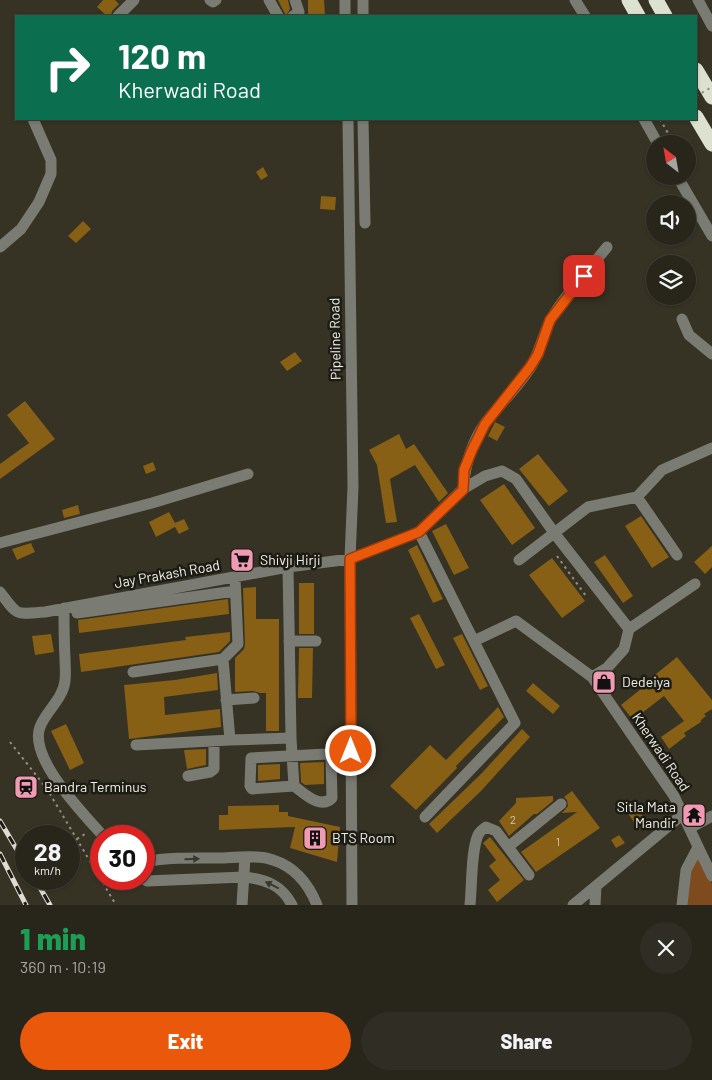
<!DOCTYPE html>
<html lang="en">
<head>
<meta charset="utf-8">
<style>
	body { margin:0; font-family:Barlow,sans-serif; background:#302e24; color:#f1f3f6; height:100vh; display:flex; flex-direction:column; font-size:19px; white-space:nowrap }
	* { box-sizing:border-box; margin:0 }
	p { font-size:16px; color:#a5a5a3 }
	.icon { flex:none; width:28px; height:28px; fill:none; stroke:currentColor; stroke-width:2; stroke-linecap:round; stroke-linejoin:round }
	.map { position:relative; height:905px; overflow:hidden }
	.panel { display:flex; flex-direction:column; background:#28261b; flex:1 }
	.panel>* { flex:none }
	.top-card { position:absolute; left:15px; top:15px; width:682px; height:105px; border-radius:0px; box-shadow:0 1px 4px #0004,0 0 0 1px #44433a; background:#0b6e4f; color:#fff; overflow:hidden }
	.needle { width:32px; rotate:329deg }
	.fabs { position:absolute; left:646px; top:135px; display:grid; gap:10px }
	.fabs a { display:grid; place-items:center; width:50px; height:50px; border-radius:50%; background:#28261b; box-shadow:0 1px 4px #0004,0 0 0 1px #44433a; font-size:25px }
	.speed { position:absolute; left:15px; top:825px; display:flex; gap:10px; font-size:25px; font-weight:700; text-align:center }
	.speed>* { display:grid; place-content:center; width:65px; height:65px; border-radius:50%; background:#28261b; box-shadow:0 1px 4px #0004,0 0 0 1px #44433a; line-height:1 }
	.speed small { font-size:12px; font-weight:400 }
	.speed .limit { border:8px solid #d22; background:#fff; color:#111 }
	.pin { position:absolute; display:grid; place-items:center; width:42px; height:42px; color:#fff; margin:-21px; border-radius:10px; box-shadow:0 2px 8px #0006 }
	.me { position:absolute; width:55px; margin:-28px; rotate:0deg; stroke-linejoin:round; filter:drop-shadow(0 0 4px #0008) }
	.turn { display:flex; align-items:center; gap:18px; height:105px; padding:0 20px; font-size:22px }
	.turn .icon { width:65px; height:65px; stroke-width:2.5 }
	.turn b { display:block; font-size:35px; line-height:42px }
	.round { display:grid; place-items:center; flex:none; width:52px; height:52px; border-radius:26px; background:#302e24 }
	.head { display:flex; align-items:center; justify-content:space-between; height:85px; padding:0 20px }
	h1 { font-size:30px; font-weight:800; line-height:38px; color:#1e9e55 }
	.cta { display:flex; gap:10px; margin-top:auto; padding:10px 20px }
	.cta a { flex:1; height:58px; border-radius:30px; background:#ea580c; color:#fff; font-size:20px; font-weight:800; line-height:58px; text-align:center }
	.cta a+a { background:#302e24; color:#f1f3f6 }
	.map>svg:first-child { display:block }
	.green { fill:#7e4b1e }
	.building { fill:#875f15 }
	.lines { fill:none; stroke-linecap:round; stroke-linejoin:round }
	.path { stroke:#939084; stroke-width:2; stroke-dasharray:2.5 4; stroke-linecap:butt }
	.minor { stroke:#7a7c74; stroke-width:11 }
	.highway { stroke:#dde1cf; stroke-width:15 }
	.rail-casing { stroke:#dfddd3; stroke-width:5 }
	.rail { stroke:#1c1b14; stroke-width:3; stroke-dasharray:9; stroke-linecap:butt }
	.path-bridge { stroke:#939084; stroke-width:2; stroke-dasharray:2.5 4; stroke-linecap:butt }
	.oneway { fill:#383831 }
	.route-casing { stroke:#983908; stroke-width:12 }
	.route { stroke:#ea580c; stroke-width:9 }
	.labels { text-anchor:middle; stroke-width:5; stroke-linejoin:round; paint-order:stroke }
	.number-label { font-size:11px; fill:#d7ccb2 }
	.street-label { font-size:14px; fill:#f2f0e7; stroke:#1c1b14 }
	.poi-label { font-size:14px; fill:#f2f0e7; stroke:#1c1b14; text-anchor:start }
</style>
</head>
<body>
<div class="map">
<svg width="712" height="905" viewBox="0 0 712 905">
	<rect width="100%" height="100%" fill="#363324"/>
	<path class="green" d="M 699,857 L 712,884 L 712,905 L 685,905 L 689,871 Z"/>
	<path class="building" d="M 103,0 L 115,0 L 119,4 L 112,11 L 111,16 L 107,16 L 97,7 Z
		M 278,0 L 288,0 L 290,9 L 286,16 Z
		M 308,0 L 324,0 L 325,16 L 308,16 Z
		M 263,167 L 268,176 L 261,180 L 256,172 Z
		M 321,196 L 336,197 L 335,210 L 320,209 Z
		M 83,221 L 91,229 L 76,243 L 68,236 Z
		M 295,352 L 302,361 L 287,371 L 280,362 Z
		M 25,401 L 55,439 L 0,479 L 0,464 L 29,443 L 7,415 Z
		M 495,422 L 505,427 L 497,441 L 488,436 Z
		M 399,434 L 406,449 L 414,444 L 448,493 L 439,502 L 415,465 L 390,479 L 397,522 L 386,523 L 377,465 L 369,450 Z
		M 538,454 L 568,491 L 549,506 L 519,469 Z
		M 153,462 L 156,470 L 146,474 L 143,466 Z
		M 504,484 L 535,528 L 512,545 L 480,500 Z
		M 78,505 L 80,514 L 64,518 L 62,510 Z
		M 169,512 L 175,523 L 184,519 L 189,529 L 179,534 L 175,527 L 156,537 L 149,522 Z
		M 641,516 L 669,557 L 652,568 L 625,526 Z
		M 446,524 L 469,568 L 454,575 L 432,531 Z
		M 31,543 L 35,552 L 17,560 L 12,549 Z
		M 417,545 L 443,599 L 433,603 L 408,550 Z
		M 712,546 L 712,567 L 705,574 L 694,562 Z
		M 605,555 L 633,596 L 623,603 L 594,562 Z
		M 552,558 L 585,601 L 562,618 L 529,575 Z
		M 299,583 L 314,583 L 314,634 L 299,634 Z
		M 256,587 L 256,619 L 279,619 L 279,731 L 266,731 L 266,693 L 260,693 L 253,691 L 235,692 L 235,658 L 244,649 L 245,644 L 243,588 Z
		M 228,599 L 229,614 L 79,633 L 78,620 Z
		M 419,614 L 445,665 L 436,669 L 410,618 Z
		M 230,632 L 230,641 L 219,652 L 81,672 L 79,654 L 186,640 L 185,637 Z
		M 51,634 L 54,652 L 35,655 L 32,636 Z
		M 462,634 L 488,686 L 480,690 L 453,638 Z
		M 299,648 L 313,648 L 312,698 L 298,698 Z
		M 677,657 L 712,700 L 712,709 L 704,714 L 706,716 L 701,720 L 701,722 L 684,733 L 686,736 L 669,749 L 661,737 L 684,721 L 664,696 L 633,720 L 621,705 L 651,681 L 650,679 Z
		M 217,673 L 218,690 L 164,697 L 165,715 L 220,709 L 221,727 L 129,739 L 124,685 L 175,680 Z
		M 533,683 L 560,706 L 553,714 L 526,691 Z
		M 498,707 L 504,717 L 456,766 L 457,768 L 416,810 L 390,786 L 430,745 L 446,760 Z
		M 66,724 L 84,763 L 70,770 L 51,731 Z
		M 522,729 L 530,737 L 481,791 L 437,833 L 429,824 L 482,773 Z
		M 206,749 L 206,765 L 187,769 L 184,750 Z
		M 324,762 L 324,784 L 305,785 L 301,782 L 300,763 Z
		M 280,764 L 280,779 L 258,781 L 258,765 Z
		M 572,791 L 600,828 L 536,872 L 521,852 L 577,812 L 562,813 L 568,806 L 567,800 L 564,797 Z
		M 553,796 L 553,801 L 537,814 L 534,814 L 509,836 L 499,821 L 516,803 L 516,798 Z
		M 635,804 L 649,824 L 639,830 L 626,810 Z
		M 279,805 L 279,812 L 288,812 L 288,816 L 340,827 L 337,862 L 290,848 L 295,827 L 219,830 L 219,815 L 228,815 L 228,806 Z
		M 619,835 L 625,843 L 616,848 L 611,840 Z
		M 490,837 L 524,880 L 497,902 L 488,890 L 500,880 L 489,866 L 496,860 L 483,843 Z"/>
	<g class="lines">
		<path class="path" d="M 660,119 L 674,144
			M 557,556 L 586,596
			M 10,742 L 47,789 L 116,905
			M 77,839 L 85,834"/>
		<path class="minor" d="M 210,0 L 213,2 L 216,0
			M 269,0 L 278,16
			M 345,0 L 345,16
			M 363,0 L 363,16
			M 575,0 L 585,16
			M 698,0 L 712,26
			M 118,16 L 134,0
			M 293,16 L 299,12 L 295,0
			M 348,119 L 353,487 L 350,559 L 352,905
			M 363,119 L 365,223
			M 644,119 L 658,144
			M 677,176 L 712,236
			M 0,247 L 21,229 L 39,202 L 51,174 L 51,160 L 33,119
			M 682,319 L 689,335 L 712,354
			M 463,489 C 465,466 472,441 486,422 C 501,403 519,386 532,365 C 540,351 543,334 551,319 C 565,294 589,270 607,247
			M 637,497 L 677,555
			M 419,532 L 463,489 L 485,476 L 502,471 L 516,479 L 555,534 L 629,629
			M 0,543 L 152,503 L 248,474
			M 519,560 L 588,507 L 637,497 L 662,470 L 712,448
			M 235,578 L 238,644 L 223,659 L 230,740 L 291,738 L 288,567
			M 0,592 C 19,617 14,614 45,612 L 288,567 L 350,559 L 419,532 L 515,723 L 425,817
			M 64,608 C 64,625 64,641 65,658 C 65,665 66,673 65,681 C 63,699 46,711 40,727 C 28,758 84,814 103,836
			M 77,613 L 235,591
			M 289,641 L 316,641
			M 474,641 L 516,621 L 592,677 L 674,796 L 712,876
			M 133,672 L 223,659
			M 592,677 L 607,668 L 624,649 L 629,629 L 695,584
			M 226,700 L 254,698
			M 291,738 L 294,786 C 304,793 320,810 332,798 L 331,758 L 327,754 L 251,758 L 250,786 L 252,789 L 294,786
			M 136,745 L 230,740
			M 188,776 L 210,772 L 214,769 L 214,741
			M 690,828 L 712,816
			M 508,847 L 529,875
			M 144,862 C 170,857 197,858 224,858 C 238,857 260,855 273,860 C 295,867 309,885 317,905
			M 144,879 L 147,881 L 244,877 C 265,879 282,885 292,905
			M 242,905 L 245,857
			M 470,905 C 472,886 471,851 478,835 C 480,831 483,829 486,827 L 496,831 L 508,847 L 561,804
			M 573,905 L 683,814
			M 595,905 L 596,886
			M 682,905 L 686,870 L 698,847"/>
		<path class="highway" d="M 629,0 L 638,16
			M 656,0 L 665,16
			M 696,70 L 712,97
			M 696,117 L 712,144"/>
		<g class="rail-casing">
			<path id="rail" d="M 0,821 L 26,865
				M 0,854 L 26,905
				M 35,879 L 50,905"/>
		</g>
		<use href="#rail" class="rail"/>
		<path class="path-bridge" d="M 696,96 L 712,87"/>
	</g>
	<defs><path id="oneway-solid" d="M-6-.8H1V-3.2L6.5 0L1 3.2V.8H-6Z" transform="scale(1.25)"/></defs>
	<g class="oneway">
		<use href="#oneway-solid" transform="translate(192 859) rotate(-1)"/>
		<use href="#oneway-solid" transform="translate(272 885) rotate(-154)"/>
	</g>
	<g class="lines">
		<g class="route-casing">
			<path id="route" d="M 351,751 L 350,559 L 419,532 L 463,490 L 464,470 L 472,450 L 485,424 L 530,367 L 538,354 L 550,320 L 584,276"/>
		</g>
		<use href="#route" class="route"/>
	</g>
	<defs>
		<g id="supermarket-square" transform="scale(1.25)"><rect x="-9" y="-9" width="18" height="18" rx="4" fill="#f09ab4" stroke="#1c1b14"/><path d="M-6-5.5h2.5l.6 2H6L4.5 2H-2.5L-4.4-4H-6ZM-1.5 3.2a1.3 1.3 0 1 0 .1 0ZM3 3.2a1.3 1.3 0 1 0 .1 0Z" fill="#111"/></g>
		<g id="shop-square" transform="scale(1.25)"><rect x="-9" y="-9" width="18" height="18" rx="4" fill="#f09ab4" stroke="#1c1b14"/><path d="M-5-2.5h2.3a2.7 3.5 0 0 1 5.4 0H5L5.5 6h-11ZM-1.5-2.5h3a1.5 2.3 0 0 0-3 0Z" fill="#111"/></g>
		<g id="station-square" transform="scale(1.25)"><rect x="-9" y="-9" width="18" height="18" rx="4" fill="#f09ab4" stroke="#1c1b14"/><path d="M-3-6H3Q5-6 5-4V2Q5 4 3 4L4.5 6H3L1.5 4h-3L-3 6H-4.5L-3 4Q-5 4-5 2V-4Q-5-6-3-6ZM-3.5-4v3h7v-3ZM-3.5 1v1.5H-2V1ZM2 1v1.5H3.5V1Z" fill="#111"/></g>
		<g id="temple-square" transform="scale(1.25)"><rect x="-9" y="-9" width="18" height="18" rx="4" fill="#f09ab4" stroke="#1c1b14"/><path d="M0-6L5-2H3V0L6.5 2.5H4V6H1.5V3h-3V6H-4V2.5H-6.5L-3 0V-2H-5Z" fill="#111"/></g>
		<g id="building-square" transform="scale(1.25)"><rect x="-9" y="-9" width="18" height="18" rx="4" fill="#f09ab4" stroke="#1c1b14"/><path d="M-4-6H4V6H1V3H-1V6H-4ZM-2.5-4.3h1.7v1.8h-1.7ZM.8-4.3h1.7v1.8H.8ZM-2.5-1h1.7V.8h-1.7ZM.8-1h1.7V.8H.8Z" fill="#111"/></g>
	</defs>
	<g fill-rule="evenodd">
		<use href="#supermarket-square" x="242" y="560"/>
		<use href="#shop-square" x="604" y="682"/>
		<use href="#station-square" x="26" y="787"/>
		<use href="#temple-square" x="694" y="815"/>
		<use href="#building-square" x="315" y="838"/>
	</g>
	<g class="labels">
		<g class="number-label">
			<text x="513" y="824">2</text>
			<text x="558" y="846">1</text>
		</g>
		<g class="street-label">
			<text transform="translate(335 339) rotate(-91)" y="5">Pipeline Road</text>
			<text transform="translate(167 574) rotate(-10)" y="5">Jay Prakash Road</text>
			<text transform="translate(661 752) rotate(56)" y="5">Kherwadi Road</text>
		</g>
		<g class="poi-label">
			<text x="260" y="565">Shivji Hirji</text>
			<text x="622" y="687">Dedeiya</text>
			<text x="44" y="792">Bandra Terminus</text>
			<text x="676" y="812" text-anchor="end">Sitla Mata<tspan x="676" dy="16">Mandir</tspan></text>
			<text x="332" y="843">BTS Room</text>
		</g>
	</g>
</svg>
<div class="fabs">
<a><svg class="needle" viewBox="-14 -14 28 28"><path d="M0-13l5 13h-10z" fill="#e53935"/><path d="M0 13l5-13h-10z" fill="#a5a5a3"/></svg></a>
<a><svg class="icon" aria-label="sound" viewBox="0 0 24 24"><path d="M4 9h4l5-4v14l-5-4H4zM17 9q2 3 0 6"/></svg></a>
<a><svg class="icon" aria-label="layers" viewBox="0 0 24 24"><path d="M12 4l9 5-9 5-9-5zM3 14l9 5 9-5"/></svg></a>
</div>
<div class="speed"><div>28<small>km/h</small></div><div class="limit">30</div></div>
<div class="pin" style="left:584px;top:276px;background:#d93025"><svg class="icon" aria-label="arrive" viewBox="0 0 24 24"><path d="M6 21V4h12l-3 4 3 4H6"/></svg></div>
<svg class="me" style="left:351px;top:751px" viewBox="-20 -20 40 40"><circle r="17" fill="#ea580c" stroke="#fff" stroke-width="3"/><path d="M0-11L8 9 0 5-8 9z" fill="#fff"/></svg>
<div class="top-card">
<div class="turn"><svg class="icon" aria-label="right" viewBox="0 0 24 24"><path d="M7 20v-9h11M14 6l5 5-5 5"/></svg><div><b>120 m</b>Kherwadi Road</div></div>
</div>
</div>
<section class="panel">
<div class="head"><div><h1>1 min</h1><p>360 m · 10:19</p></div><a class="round"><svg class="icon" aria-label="close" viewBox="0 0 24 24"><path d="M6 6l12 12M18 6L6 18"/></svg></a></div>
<div class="cta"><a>Exit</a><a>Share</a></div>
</section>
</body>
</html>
